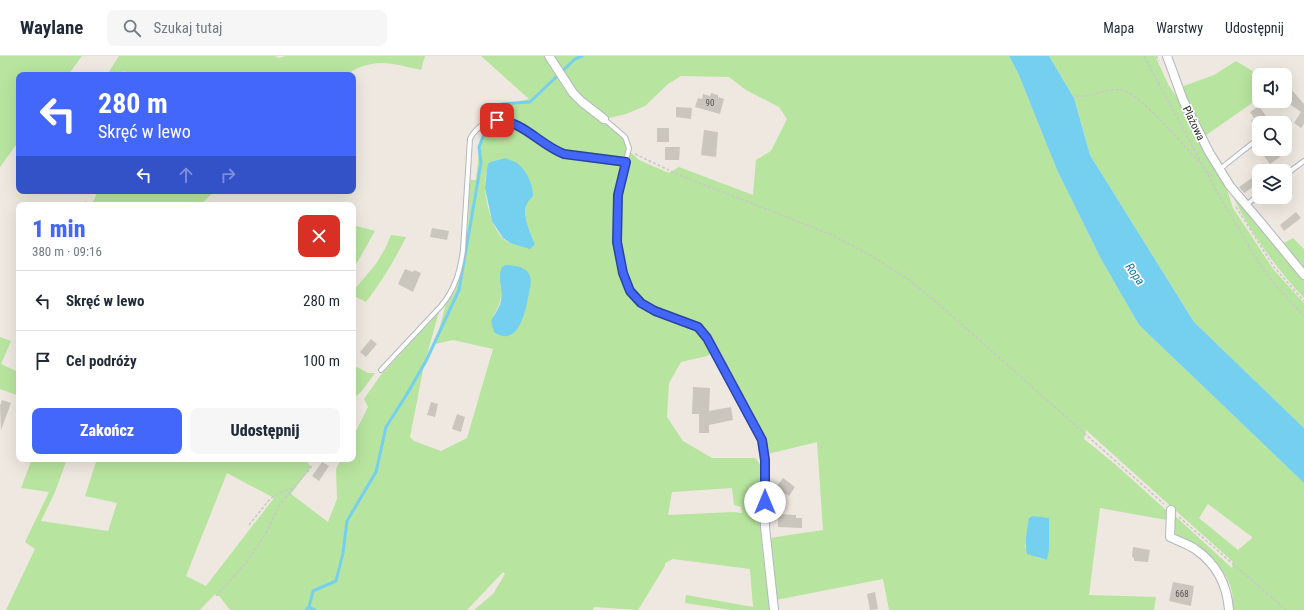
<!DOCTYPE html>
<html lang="pl">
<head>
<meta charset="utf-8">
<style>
	body { margin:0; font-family:"Roboto Condensed",sans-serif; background:#f6f6f7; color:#1f2937; height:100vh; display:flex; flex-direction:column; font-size:15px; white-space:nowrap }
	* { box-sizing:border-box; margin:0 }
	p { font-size:13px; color:#747a83 }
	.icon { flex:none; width:22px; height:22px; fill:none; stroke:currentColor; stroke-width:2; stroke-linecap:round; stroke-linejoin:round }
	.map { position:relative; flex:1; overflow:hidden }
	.side { position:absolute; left:16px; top:146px; width:340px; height:260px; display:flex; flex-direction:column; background:#fff; border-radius:8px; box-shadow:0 4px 16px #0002 }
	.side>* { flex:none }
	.guide { position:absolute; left:16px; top:16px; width:340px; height:122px; border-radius:8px; box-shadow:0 4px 16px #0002; background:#4267fa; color:#fff; overflow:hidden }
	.buttons { position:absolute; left:1252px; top:12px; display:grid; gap:8px }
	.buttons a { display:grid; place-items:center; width:40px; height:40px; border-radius:8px; background:#fff; box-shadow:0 4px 16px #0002; font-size:20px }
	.pin { position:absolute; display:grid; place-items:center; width:34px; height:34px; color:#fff; margin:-17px; border-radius:8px; box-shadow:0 2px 6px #0006 }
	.me { position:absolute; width:44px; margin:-22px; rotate:0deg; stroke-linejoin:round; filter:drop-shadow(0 0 3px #0008) }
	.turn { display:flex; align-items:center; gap:14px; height:84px; padding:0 16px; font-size:18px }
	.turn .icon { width:52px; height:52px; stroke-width:2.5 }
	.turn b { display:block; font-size:28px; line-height:34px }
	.lanes { display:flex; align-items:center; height:38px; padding:0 16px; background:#0003; justify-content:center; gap:20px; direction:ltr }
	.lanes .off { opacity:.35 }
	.round { display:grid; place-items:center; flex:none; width:42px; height:42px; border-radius:8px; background:#f6f6f7 }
	.headline { display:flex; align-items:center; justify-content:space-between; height:68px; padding:0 16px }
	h1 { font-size:24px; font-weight:800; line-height:30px; color:#4267fa }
	.action { display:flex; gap:8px; margin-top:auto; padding:8px 16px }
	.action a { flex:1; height:46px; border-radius:8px; background:#4267fa; color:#fff; font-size:16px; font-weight:800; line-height:46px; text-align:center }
	.action a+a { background:#f6f6f7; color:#1f2937 }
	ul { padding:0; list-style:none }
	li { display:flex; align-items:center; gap:12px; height:60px; padding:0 16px; border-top:1px solid #e0e1e3 }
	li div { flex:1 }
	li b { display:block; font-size:15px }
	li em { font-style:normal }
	header { display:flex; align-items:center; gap:24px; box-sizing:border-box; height:56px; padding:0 20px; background:#fff; border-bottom:1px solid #e0e1e3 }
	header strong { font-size:19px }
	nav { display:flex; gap:22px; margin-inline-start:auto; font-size:14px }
	.search { width:280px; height:36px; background:#f6f6f7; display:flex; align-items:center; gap:10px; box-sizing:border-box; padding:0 14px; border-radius:8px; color:#747a83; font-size:15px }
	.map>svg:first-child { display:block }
	.green { fill:#b7e49e; fill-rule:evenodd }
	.water { fill:#75d0ef }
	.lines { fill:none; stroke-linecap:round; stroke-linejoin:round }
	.stream { stroke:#75d0ef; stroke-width:3 }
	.building { fill:#cac6be }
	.lane-casing { stroke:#b3b7c0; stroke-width:6 }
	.street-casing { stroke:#b3b7c0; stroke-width:10 }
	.path { stroke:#c8c8c8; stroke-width:1.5; stroke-dasharray:3 2; stroke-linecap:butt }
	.lane { stroke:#fff; stroke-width:4 }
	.street { stroke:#fff; stroke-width:8 }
	.route-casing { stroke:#2b43a2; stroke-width:10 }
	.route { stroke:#4267fa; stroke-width:7 }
	.labels { text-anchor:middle; stroke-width:3.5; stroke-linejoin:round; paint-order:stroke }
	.number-label { font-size:9px; fill:#545351 }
	.street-label { font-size:11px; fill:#2d2d2d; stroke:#fff }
	.water-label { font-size:12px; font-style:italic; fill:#0e70a1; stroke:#fff }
</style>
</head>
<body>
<header>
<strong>Waylane</strong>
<div class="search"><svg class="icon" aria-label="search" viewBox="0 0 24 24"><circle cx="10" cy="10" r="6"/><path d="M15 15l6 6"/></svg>Szukaj tutaj</div>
<nav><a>Mapa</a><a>Warstwy</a><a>Udostępnij</a></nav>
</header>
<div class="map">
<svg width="1304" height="554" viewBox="0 0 1304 554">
	<rect width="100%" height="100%" fill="#eee8e0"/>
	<path class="green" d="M 0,0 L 82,0 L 68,19 L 19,19 L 19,85 L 0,111 Z
		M 119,0 L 275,0 L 279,2 L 286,0 L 425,0 L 421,14 C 398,9 381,2 358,12 C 354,14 351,15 348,19 L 133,19 L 123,15 L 121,19 L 107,19 Z
		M 481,0 L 1009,0 L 1018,17 L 1057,114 L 1101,203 L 1139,269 L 1304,427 L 1304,554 L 1233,554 C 1232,548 1233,541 1232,535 C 1227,511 1194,486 1172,478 L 1173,458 L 1232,512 L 1233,506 L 1086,374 L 1084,383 L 1116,409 L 1167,455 L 1166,464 L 1100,452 L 1089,539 L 1156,541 L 1154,554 L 889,554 L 883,523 L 776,544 L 770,482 L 823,474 L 817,386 L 768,398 L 715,295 L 707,300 L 681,306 L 669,327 L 667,361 L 683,385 L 712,402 L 755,402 C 763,409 764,423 763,434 C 758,476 764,512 771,554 L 731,554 L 685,547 L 686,539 L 753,551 L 750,513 L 673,503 L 665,507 L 665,510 L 638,554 L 594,551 L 593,554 L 474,554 L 493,538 L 505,518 L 503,516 L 467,554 L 230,554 L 220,541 L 215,538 L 200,554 L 6,554 L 35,493 L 25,486 L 49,436 L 21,432 L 32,403 L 67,403 L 55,436 L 41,465 L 108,475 L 117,447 L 85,440 L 97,403 L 310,403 L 308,407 L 311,411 L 291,438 L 328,466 L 337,443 L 336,413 L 341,403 L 353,403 L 353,381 L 368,351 L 364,343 L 380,320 L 439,256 L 424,309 L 410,381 L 414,385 L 441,395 L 467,382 L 493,293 L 453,284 L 435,288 L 446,248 L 455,235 L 463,208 L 468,168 L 470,124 L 476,124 L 480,86 L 487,66 L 502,49 L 529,43 ZM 681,20 L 729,21 L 746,34 L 779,51 L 787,63 L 771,95 L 756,104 L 753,139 L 679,111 L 669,117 L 639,104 L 631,97 L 627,84 L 605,63 L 626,58 L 645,50 L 668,28 ZM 505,102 L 533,140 C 531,142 528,145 527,147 C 521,156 531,179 535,188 C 527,188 517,189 510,187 C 494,182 486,147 485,133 C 485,124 486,114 490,106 ZM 499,219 L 509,280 L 493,260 C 503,245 502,236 499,219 ZM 227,417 L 274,442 L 206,530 L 186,520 ZM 732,432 L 734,449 L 741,451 L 742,457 L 734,456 L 668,459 L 672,436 ZM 1208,448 L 1252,481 L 1252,482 L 1238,494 L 1199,462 ZM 1049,463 L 1047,504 L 1036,501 L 1025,491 L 1028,467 Z
		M 1049,0 L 1155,0 L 1169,30 L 1181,47 L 1227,134 L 1233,152 L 1273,213 L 1304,247 L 1304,372 L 1194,266 L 1090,99 L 1074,42 Z
		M 1236,5 L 1259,19 L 1259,42 L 1205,80 L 1181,31 L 1214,19 Z
		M 98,135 L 215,135 L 200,149 L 83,149 L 85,145 L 92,148 Z
		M 1234,143 L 1239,146 L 1304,223 L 1304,242 C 1277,213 1252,179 1234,143 Z
		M 353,169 L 375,175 L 353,214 Z
		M 1272,175 L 1284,187 L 1293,182 L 1304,193 L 1304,215 Z
		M 391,179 L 406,181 C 394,205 382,225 366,246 L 356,241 L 353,244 L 353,235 L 376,208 L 385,193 Z
		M 0,281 L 11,285 L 1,308 L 16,315 L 19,308 L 19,340 L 0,333 Z
		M 353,309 L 368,317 L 375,317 L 361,336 L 353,343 L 353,321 L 356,316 L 353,314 Z"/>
	<path class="water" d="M 1009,0 L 1049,0 L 1074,42 L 1090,99 L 1194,266 L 1304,372 L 1304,427 L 1139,269 L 1101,203 L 1057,114 L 1018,17 Z
		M 505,102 C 509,104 514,105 517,107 C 527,115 533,128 533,140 C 531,142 528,145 527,148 C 521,156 531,179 535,188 L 530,193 L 510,187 L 503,182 L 492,165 L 485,132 L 487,113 L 488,108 L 490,106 Z
		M 506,209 C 514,209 527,211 530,220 C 532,227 529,236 528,242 C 525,258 517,292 494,276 L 491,265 C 494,258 500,252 501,244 C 503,233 497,222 502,211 Z
		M 1033,460 L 1049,462 L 1049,494 L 1047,504 L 1027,498 C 1024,486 1027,474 1029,462 Z"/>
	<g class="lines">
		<path class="stream" d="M 309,551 L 315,554
			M 306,554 L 309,551 L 313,535 L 336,525 L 343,497 L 347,465 L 376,416 L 386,371 L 407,338 L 426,305 L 459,234 L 481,107 L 479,91 L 484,78 L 502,71 L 502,48 L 530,46 L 575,3 L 582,0"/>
	</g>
	<path class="building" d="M 1285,26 L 1304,48 L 1304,68 L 1301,72 L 1294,67 L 1301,56 L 1285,45 Z
		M 711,37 L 718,39 L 718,41 L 724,43 L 720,58 L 695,51 L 698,42 L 702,43 L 703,38 L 710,40 Z
		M 1259,50 L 1268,63 L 1262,67 L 1259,67 L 1259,69 L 1255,71 L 1251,65 L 1254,62 L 1250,56 Z
		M 676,51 L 692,52 L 691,63 L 676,61 Z
		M 657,72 L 669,72 L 669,86 L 657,86 Z
		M 704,74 L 718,76 L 716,101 L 701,99 Z
		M 665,91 L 680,91 L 679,104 L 665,104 Z
		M 1259,93 L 1274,93 L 1280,101 L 1270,108 Z
		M 1259,117 L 1259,127 L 1244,137 L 1239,131 Z
		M 1296,156 L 1301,162 L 1284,175 L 1280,169 Z
		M 432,172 L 449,175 L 447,184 L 430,181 Z
		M 405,213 L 413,216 L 414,214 L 421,217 L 413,236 L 398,228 Z
		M 371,283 L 377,288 L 366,301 L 360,296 Z
		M 693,331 L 710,332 L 709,355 L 731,351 L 733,364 L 709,369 L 709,377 L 699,377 L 699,358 L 692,358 Z
		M 2,344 L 11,347 L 1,374 L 0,350 Z
		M 431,346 L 438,348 L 435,361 L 427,359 Z
		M 457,358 L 465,361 L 461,376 L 452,373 Z
		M 322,406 L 329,410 L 319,425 L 312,420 Z
		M 783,422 L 795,431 L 789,440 L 776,431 Z
		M 778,458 L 796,459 L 796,462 L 802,462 L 802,472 L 778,471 Z
		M 1133,491 L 1150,494 L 1148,506 L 1134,505 L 1134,502 L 1132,501 Z
		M 1173,526 L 1194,530 L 1191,550 L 1169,545 Z
		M 875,536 L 878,553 L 870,554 L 867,538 Z"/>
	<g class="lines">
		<g class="lane-casing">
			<path id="lane" d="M 604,63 L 625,81 L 629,92 L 618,139 L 617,186 L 623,217 L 630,235 L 641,247 L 655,255 L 698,271 L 707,281
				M 1284,67 L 1289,65
				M 1220,113 L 1259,82
				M 1285,119 L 1304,105
				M 1246,149 L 1259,139
				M 381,314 L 441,250 C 455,233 460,216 463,194 L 470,83 C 473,76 479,71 485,67 C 511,52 538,90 562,97 C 574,100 587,100 599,102 C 608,103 617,105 626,106"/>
		</g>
		<g class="street-casing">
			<path id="street" d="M 549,0 L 573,37 L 582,46 L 604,63
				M 1167,0 L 1183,44 L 1209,96 L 1230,130 L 1263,169 L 1304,219
				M 707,281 L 762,384 L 765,404 L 765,471 L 774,554
				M 1171,454 L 1170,481 C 1178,485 1187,488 1195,493 C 1217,508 1227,528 1229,554"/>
		</g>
		<path class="path" d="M 1144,0 L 1216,134 L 1260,209 L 1277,231 L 1304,260
			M 1156,0 L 1159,5
			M 1076,40 C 1092,42 1103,32 1121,34 C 1139,36 1185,91 1199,106
			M 635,98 L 679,119 L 830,178 L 870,199 L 909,224 L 941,250 L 1164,448
			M 1203,111 L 1213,121
			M 1236,151 L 1274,211 L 1304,245
			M 1179,461 L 1286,554
			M 249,469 L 270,443 L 279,437 L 293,432 L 308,415 L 313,408
			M 216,540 L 247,506 L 266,477 L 279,450 L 293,432"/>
		<use href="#lane" class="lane"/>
		<use href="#street" class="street"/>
	</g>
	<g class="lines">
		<g class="route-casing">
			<path id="route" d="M 497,64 C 523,65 540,89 564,98 L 626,106 L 618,139 L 617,186 L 623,217 L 630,235 L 641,247 L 655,255 L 698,271 L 707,282 L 762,384 L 765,404 L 765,446"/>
		</g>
		<use href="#route" class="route"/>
	</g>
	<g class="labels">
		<g class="number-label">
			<text x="710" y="50">90</text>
			<text x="1182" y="541">668</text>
		</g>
		<g class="street-label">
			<text transform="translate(1194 67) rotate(64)" y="4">Plażowa</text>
		</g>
		<g class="water-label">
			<text transform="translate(1135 218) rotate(55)" y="4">Ropa</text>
		</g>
	</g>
</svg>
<div class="buttons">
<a><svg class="icon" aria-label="sound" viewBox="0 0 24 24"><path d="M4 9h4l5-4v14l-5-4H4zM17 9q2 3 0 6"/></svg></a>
<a><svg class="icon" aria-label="search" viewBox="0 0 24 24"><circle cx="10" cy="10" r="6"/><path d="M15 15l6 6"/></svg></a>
<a><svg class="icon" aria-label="layers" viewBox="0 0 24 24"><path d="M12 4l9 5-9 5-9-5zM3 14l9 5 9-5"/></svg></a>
</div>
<div class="pin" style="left:497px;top:64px;background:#d93025"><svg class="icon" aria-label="arrive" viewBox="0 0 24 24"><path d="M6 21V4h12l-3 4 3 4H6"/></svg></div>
<svg class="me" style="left:765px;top:446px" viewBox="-20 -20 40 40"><circle r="19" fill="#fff"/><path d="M0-13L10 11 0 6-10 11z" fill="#4267fa"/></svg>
<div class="guide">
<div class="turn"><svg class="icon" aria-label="left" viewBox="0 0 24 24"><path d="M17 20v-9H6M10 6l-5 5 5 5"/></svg><div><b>280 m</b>Skręć w lewo</div></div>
<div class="lanes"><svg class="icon" aria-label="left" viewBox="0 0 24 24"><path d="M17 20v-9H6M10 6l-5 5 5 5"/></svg><svg class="icon off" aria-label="ahead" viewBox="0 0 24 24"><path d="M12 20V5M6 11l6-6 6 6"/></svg><svg class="icon off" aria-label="right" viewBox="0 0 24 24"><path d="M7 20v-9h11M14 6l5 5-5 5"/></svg></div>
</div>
<section class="side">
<div class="headline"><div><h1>1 min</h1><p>380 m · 09:16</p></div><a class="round" style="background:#d93025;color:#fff"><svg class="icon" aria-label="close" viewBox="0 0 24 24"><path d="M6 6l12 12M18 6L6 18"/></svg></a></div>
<ul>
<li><svg class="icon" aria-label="left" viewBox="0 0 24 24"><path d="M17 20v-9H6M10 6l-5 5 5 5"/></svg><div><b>Skręć w lewo</b></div><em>280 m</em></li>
<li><svg class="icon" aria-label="arrive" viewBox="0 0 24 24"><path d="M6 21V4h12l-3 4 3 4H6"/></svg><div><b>Cel podróży</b></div><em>100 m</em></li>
</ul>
<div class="action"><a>Zakończ</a><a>Udostępnij</a></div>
</section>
</div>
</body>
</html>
